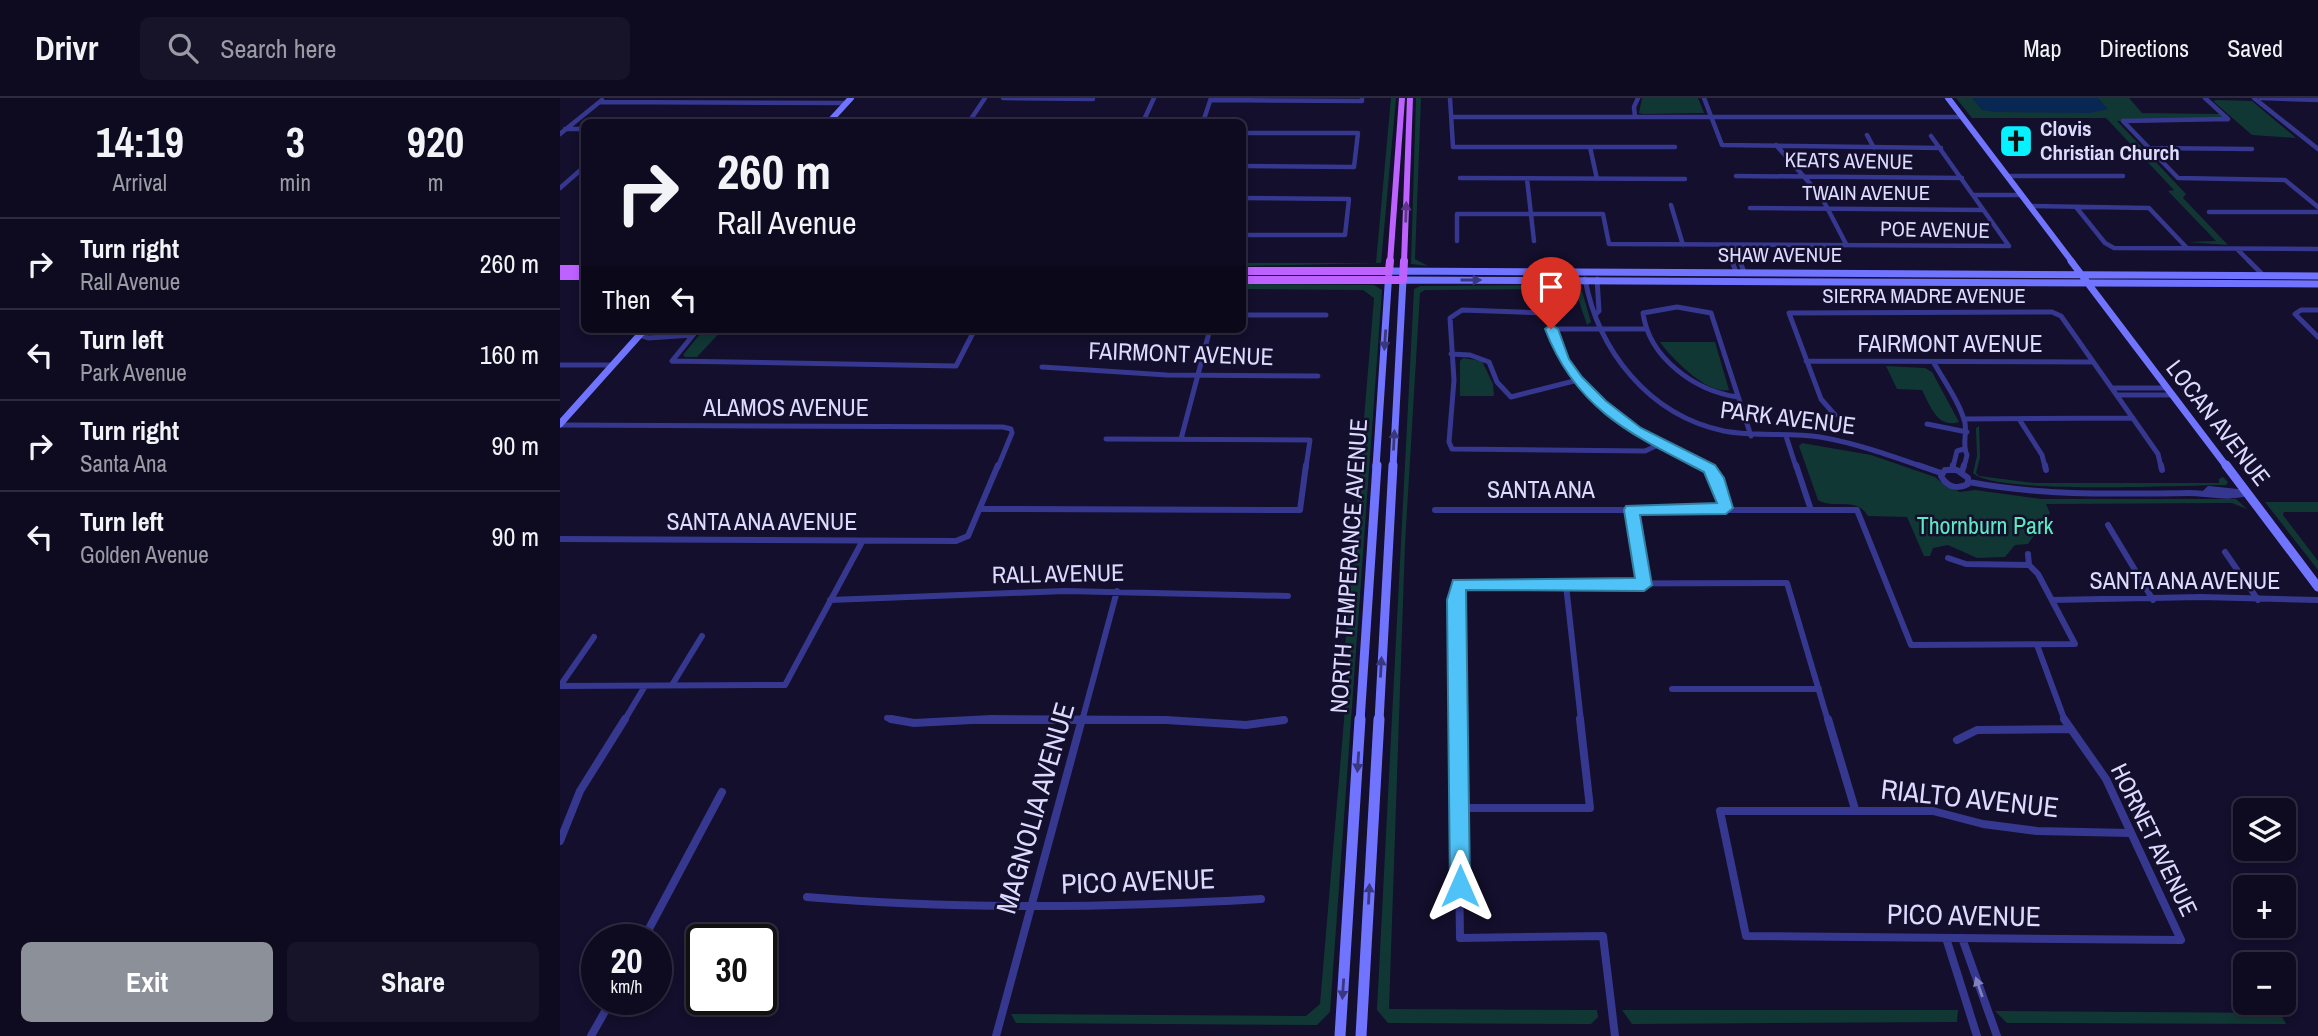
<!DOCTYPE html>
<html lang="en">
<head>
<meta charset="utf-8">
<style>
	body { margin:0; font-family:"Archivo Narrow",sans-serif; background:#17142a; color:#f1f3f6; height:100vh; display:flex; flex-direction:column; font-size:26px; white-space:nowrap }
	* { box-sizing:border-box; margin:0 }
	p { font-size:23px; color:#9b9ba5 }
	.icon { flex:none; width:38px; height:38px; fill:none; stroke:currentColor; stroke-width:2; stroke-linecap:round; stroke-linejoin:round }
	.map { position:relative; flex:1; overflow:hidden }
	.details { display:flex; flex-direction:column; background:#0e0b21; width:560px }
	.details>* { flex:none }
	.guide { position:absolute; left:21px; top:21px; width:665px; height:214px; border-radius:10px; box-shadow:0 4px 10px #0003,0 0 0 2px #2e2b3f; background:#0e0b21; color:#f1f3f6; overflow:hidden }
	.tools { position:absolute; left:1673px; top:700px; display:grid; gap:14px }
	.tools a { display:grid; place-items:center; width:63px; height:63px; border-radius:10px; background:#0e0b21; box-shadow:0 4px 10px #0003,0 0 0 2px #2e2b3f; font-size:35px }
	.speed { position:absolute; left:21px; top:826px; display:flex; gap:14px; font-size:35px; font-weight:700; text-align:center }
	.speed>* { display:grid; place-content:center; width:91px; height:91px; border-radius:50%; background:#0e0b21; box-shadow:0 4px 10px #0003,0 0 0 2px #2e2b3f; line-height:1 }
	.speed small { font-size:18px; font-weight:400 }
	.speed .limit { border:4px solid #111; border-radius:10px; background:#fff; color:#111 }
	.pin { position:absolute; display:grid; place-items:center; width:60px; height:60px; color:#fff; margin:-72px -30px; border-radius:50% 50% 50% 0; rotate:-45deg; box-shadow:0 0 7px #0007 }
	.pin .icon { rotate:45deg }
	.me { position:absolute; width:77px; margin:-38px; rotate:0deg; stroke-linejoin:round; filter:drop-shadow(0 0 5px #0008) }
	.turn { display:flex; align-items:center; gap:24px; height:147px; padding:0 21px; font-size:32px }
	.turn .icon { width:91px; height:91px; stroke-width:2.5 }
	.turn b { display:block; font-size:49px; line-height:60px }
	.then { display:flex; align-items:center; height:66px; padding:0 21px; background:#0003; gap:14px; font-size:26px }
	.eta { display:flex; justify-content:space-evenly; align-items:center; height:119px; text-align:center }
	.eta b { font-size:42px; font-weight:700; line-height:49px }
	.button { display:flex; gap:14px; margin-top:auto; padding:14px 21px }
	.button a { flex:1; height:80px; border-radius:10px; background:#8c9099; color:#fff; font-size:28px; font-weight:700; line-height:80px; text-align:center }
	.button a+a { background:#17142a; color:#f1f3f6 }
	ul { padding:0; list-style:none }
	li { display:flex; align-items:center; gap:21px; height:91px; padding:0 21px; border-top:2px solid #2e2b3f }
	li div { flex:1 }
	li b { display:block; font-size:26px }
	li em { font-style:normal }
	header { display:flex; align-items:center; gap:42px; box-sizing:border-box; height:98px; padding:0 35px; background:#0e0b21; border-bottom:2px solid #2e2b3f }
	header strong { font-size:33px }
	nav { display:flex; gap:38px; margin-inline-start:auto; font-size:24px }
	.search { width:490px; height:63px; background:#17142a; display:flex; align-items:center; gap:18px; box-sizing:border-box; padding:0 24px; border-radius:10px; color:#9b9ba5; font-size:26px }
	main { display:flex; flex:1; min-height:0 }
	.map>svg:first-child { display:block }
	.green { fill:#113734 }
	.water { fill:#082752 }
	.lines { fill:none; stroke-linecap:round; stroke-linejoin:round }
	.street-far3 { stroke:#36378f; stroke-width:4.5 }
	.street-far2 { stroke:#36378f; stroke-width:5 }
	.street-far1 { stroke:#36378f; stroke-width:6 }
	.street { stroke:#36378f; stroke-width:8 }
	.secondary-far3 { stroke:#7174ff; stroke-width:6 }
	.secondary-far2 { stroke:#7174ff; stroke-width:7 }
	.secondary-far1 { stroke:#7174ff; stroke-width:9 }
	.secondary { stroke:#7174ff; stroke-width:11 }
	.primary-far1 { stroke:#bd61ff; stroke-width:6 }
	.primary { stroke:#bd61ff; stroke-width:8 }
	.oneway { fill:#5f348b }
	.oneway2 { fill:#393780 }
	.oneway3 { fill:#8180c1 }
	.route { fill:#4fc3f7; stroke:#337fa1; stroke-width:2 }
	.labels { text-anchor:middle; stroke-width:5; stroke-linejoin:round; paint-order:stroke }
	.far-poi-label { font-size:21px; font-weight:bold; fill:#dddaff; stroke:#130f2c; text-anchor:start }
	.far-street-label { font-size:21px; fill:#dddaff; stroke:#130f2c }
	.street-label { font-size:24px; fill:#dddaff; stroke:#130f2c }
	.park-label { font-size:24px; fill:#5beac0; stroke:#130f2c }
	.near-street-label { font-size:28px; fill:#dddaff; stroke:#130f2c }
</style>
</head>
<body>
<header>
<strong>Drivr</strong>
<div class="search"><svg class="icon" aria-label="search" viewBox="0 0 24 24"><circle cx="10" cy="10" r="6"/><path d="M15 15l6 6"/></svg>Search here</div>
<nav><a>Map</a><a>Directions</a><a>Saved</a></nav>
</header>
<main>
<section class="details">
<div class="eta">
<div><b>14:19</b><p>Arrival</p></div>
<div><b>3</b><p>min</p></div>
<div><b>920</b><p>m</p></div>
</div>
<ul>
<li><svg class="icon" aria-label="right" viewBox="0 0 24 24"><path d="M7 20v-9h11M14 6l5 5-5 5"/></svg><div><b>Turn right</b><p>Rall Avenue</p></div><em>260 m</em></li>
<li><svg class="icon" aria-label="left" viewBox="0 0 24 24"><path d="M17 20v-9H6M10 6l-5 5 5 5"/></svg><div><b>Turn left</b><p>Park Avenue</p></div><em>160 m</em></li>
<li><svg class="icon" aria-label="right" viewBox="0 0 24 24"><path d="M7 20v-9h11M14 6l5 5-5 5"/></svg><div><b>Turn right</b><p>Santa Ana</p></div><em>90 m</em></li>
<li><svg class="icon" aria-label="left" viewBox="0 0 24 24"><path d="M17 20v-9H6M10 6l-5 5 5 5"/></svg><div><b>Turn left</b><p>Golden Avenue</p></div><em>90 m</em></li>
</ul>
<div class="button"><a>Exit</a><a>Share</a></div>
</section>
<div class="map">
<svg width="1758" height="938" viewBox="0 0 1758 938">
	<rect width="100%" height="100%" fill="#130f2c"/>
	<path class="green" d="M 831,0 L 836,0 L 821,165 L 683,168 L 683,165 L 816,165 Z
		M 856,0 L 861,0 L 855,161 L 868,168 L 851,166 Z
		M 1082,0 L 1138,0 L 1144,15 L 1083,16 L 1079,15 Z
		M 1396,0 L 1569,0 L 1582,15 L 1661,16 L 1664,19 L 1662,21 L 1557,23 L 1626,96 L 1623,100 L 1668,147 L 1627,144 L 1656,143 L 1608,93 L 1614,92 L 1546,20 L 1412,20 Z
		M 1657,2 L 1692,3 L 1736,40 L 1692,37 L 1653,3 Z
		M 683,186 L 814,187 L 822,192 L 770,914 L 757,927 L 456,925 L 451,916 L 746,918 L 760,906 L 790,551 L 785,550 L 814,200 L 803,192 L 683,191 Z
		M 1015,187 L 1021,190 L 1031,224 L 1027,227 L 1015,191 L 865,192 L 860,195 L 845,446 L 829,911 L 1037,912 L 1038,919 L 1031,926 L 828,925 L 817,912 L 854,191 L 860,188 Z
		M 144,231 L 163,231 L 137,259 L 125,259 L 123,257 Z
		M 1100,244 L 1155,244 L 1169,292 C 1148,297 1112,261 1100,244 Z
		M 903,260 L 922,263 L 933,286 L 934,298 L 900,298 L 900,263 Z
		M 1326,268 L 1365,270 L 1372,274 L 1399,324 C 1377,331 1370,307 1362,292 L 1337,291 Z
		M 1419,328 L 1420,359 L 1416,375 L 1419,378 L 1474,385 L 1659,385 L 1659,381 L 1663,379 L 1668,384 L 1666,387 C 1625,387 1435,397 1413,375 L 1417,358 L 1416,330 Z
		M 1242,345 L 1311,357 L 1375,379 L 1387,389 L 1400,394 L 1415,392 L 1482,401 L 1676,401 L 1687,411 L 1672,405 L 1486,406 L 1490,415 L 1468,446 L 1455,447 L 1445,459 L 1417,460 L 1388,447 L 1373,450 L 1370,458 L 1364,458 L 1347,419 L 1308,418 C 1296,398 1275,412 1258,402 L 1239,348 Z
		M 1705,404 L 1758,404 L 1758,414 L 1724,414 L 1723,417 L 1758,463 L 1758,472 Z
		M 1062,912 L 1398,912 L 1397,924 L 1072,926 Z
		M 1435,913 L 1720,915 L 1726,926 L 1447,925 Z"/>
	<path class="water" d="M 1412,0 L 1538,0 L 1548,11 L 1531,15 L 1436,14 L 1422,12 Z"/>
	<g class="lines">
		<path class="street-far3" d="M 443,0 L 533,1
			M 890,0 L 893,49 L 1115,49
			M 1144,0 L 1162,47 L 1381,50
			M 1645,0 L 1668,21
			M 1694,0 L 1758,51
			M 1701,0 L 1758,2
			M 651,2 L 802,3 L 802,0
			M 40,4 L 287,5
			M 892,19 L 1401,19
			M 1075,19 L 1074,9 L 1078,0
			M 1563,23 L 1618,80 L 1725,82 L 1758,109
			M 1563,23 L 1668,21
			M 322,24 L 361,24
			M 409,24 L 425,0
			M 583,24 L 594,0
			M 643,24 L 651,0
			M 5,31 L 24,31
			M 682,35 L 798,35 L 794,69 L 682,68
			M 0,36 L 42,2
			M 1307,37 L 1314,50
			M 1371,38 L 1449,148
			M 1216,47 L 1261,98 L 1286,146
			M 1030,49 L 1037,81
			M 1587,50 L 1692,51
			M 1176,78 L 1402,80
			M 1447,78 L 1563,78
			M 900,80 L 1125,81
			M 967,81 L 974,143
			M 0,90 L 24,69
			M 1413,97 L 1461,97
			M 682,100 L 789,101 L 785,137 L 682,137
			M 1111,107 L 1123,147
			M 1469,108 L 1589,110 L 1627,150
			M 1516,109 L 1545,145 L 1554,150 L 1758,151
			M 1190,110 L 1423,112
			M 1649,114 L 1758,114
			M 897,143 L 897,116 L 1043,116 L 1049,146 L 1449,148
			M 1166,147 L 1173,165
			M 1174,147 L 1181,165
			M 1677,151 L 1691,165"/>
		<path class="street-far2" d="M 1172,163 L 1176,174
			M 1180,163 L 1184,174
			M 1689,163 L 1704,178
			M 1025,181 C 1038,252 1088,317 1164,333 C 1195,339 1228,334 1260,339 C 1295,345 1329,357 1363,369
			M 902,212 L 986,215 L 1003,261 L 1041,306 L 1098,347 L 1085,353 L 892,351 L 889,344 L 894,282 L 890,220 Z
			M 1758,212 L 1741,212 L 1735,216 L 1758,239
			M 1036,216 L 1039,213 L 1037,181
			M 682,217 L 766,217
			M 991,231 L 1086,231
			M 79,237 L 88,240 L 133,237
			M 80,237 L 93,233 L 131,236
			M 891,256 L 910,257 L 929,264 L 937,284 L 951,299 L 1018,282
			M 112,263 L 396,268 L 415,231
			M 112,263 L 138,231
			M 1246,263 L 1533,264
			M 1374,265 C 1384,283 1400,305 1405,325 C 1407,336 1402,347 1407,357 L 1404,369
			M 0,267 L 53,267
			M 482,269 L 607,277 L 758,278
			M 1552,290 L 1606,290
			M 1557,297 L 1611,297
			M 1178,299 C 1135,293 1089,260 1083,215 L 1117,209 L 1151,215 L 1191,338
			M 1275,317 L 1261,301 L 1229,215 L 1492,214 L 1501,218 L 1598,356 L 1601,369
			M 1404,321 L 1573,320
			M 1459,321 L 1482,357 L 1485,369
			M 1367,326 L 1407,334
			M 0,327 L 443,329 L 451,331 L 452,335 L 438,369
			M 1226,338 L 1236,369
			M 546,341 L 750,342 L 746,369
			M 621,341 L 650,231
			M 1098,347 L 1145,369
			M 1393,369 L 1397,353 L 1404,351"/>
		<path class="street-far1" d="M 1141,367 C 1158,375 1161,393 1166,410
			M 1236,367 L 1251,412
			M 1358,367 L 1381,375
			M 1485,367 L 1486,372
			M 1601,367 L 1602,372
			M 1392,371 L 1393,367
			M 1385,372 L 1397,372 L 1408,380 L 1408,386 C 1397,392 1387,389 1381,378 Z
			M 1402,374 L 1404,367
			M 1409,384 C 1482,398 1555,396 1628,395 C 1648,395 1667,401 1687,395
			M 1645,395 L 1649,391 L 1687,395
			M 420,411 L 740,412 L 746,367
			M 875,412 L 1297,412 L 1351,547 L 1515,546 L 1478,476 L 1469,467 L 1468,456
			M 1071,412 L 1084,487
			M 1548,427 L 1593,502
			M 0,441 L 396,443 L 408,438 L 438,367
			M 1665,454 L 1698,502
			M 1388,460 L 1406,466 L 1469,467
			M 1006,487 L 1021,623
			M 270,502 L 505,493 L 728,498
			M 1492,502 L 1641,499 L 1758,502
			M 1477,547 L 1505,623
			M 112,587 L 142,538
			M 0,588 L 225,587 L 302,444
			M 0,588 L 34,539
			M 1112,591 L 1259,591
			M 327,620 L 341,623
			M 64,623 L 85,588
			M 402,623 L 614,623
			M 522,623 L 557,493
			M 720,623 L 724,622
			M 897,623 L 896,502 L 899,486 L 1227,485 L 1268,623"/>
		<path class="street" d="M 331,621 L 354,625 L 431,621 L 606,622 L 686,627 L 724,622
			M 897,621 L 900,840 L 1043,838 L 1055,938
			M 1268,621 L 1295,711
			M 1504,621 L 1546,681 L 1621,842 L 1186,838 L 1160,713 L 1373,713 L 1423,726 L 1477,733 L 1570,735
			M 1397,642 L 1417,632 L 1511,631
			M 900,710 L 1030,710 L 1020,621
			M 0,743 L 20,693 L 65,621
			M 247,799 C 398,812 549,810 701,801
			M 1386,840 L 1417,938
			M 1402,840 L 1437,938
			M 83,842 L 162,694
			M 31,938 L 52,901
			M 436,938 L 522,621"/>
		<path class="secondary-far3" d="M 1388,0 L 1513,165
			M 269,24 L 291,0"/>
		<path class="secondary-far2" d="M 1511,163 L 1667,369
			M 0,326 L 85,231
			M 816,369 L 829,173 L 1758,178
			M 833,369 L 843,182 L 1758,186"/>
		<path class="secondary-far1" d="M 1666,367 L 1758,489
			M 800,623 L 817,367
			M 819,623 L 833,367"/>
		<path class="secondary" d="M 780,938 L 800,621
			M 801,938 L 819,621"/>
		<path class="primary-far1" d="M 830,165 L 842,0
			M 844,165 L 850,0"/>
		<path class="primary" d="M 0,171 L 24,171
			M 682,173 L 829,173 L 830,163
			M 0,178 L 24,178
			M 682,182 L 843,182 L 844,163"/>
	</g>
	<defs><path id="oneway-solid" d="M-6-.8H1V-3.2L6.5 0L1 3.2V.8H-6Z" transform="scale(1.75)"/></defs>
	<use class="oneway" href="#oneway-solid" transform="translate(846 114) rotate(-88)"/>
	<g class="oneway2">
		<use href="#oneway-solid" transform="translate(911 182)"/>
		<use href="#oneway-solid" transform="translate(825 242) rotate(94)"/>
		<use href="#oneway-solid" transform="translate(834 342) rotate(-87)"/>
		<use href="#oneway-solid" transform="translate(821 569) rotate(-87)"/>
		<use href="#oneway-solid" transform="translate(798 664) rotate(94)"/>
		<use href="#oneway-solid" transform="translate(809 796) rotate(-87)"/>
		<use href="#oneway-solid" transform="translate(783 891) rotate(94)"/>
	</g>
	<use class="oneway3" href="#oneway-solid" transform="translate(1419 889) rotate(-109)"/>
	<path class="route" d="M 991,227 L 998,231 L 1009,261 L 1022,279 L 1046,303 L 1081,330 L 1155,367 L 1164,380 L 1173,410 L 1166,416 L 1080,417 L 1092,487 L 1084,493 L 906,492 L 910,788 L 907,795 L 900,798 L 893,795 L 890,788 L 887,502 L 893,482 L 1075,480 L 1064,412 L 1066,408 L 1157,405 L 1144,374 C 1072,337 1016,312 985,231 Z"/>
	<defs>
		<g id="church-square" transform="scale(1.75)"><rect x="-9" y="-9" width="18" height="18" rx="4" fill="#06f2ff" stroke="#130f2c"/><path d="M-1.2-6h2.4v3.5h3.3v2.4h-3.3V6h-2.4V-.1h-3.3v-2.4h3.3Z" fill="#111"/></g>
	</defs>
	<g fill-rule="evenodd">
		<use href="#church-square" x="1456" y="43"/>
	</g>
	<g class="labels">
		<g class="far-poi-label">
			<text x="1480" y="38">Clovis<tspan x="1480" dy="24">Christian Church</tspan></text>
		</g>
		<g class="far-street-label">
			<text transform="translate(1289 63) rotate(1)" y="7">KEATS AVENUE</text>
			<text x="1306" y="102">TWAIN AVENUE</text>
			<text transform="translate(1375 132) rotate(1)" y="7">POE AVENUE</text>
			<text x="1220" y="164">SHAW AVENUE</text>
			<text x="1364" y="205">SIERRA MADRE AVENUE</text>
		</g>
		<g class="street-label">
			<text x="1390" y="254">FAIRMONT AVENUE</text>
			<text transform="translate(621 256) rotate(2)" y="8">FAIRMONT AVENUE</text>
			<text x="226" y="318">ALAMOS AVENUE</text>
			<text transform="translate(1228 320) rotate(7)" y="8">PARK AVENUE</text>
			<text transform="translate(1658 325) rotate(52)" y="8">LOCAN AVENUE</text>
			<text x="981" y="400">SANTA ANA</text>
			<text x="202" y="432">SANTA ANA AVENUE</text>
			<text transform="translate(789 468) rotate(-86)" y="8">NORTH TEMPERANCE AVENUE</text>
			<text transform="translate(498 476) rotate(-1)" y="8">RALL AVENUE</text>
			<text x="1625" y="491">SANTA ANA AVENUE</text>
			<text transform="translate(1594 742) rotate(64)" y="8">HORNET AVENUE</text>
		</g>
		<g class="park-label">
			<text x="1425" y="436">Thornburn Park</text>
		</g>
		<g class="near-street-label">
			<text transform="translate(1410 700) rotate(6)" y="10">RIALTO AVENUE</text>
			<text transform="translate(475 710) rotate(-74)" y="10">MAGNOLIA AVENUE</text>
			<text transform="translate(578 783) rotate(-2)" y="10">PICO AVENUE</text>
			<text transform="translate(1404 817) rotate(1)" y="10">PICO AVENUE</text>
		</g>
	</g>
</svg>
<div class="tools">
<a><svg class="icon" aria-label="layers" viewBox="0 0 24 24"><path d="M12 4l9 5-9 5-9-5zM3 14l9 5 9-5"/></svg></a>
<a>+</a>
<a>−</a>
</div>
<div class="speed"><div>20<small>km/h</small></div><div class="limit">30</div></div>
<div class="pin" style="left:991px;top:231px;background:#d93025"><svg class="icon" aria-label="arrive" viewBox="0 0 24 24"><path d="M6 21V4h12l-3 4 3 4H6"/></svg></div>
<svg class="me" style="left:900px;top:788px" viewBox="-20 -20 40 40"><path d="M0-17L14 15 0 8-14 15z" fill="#4fc3f7" stroke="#fff" stroke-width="4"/></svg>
<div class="guide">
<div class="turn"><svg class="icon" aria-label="right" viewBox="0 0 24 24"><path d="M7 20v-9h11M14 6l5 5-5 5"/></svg><div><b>260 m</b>Rall Avenue</div></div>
<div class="then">Then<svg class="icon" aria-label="left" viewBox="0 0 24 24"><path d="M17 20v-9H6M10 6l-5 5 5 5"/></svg></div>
</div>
</div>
</main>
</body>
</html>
